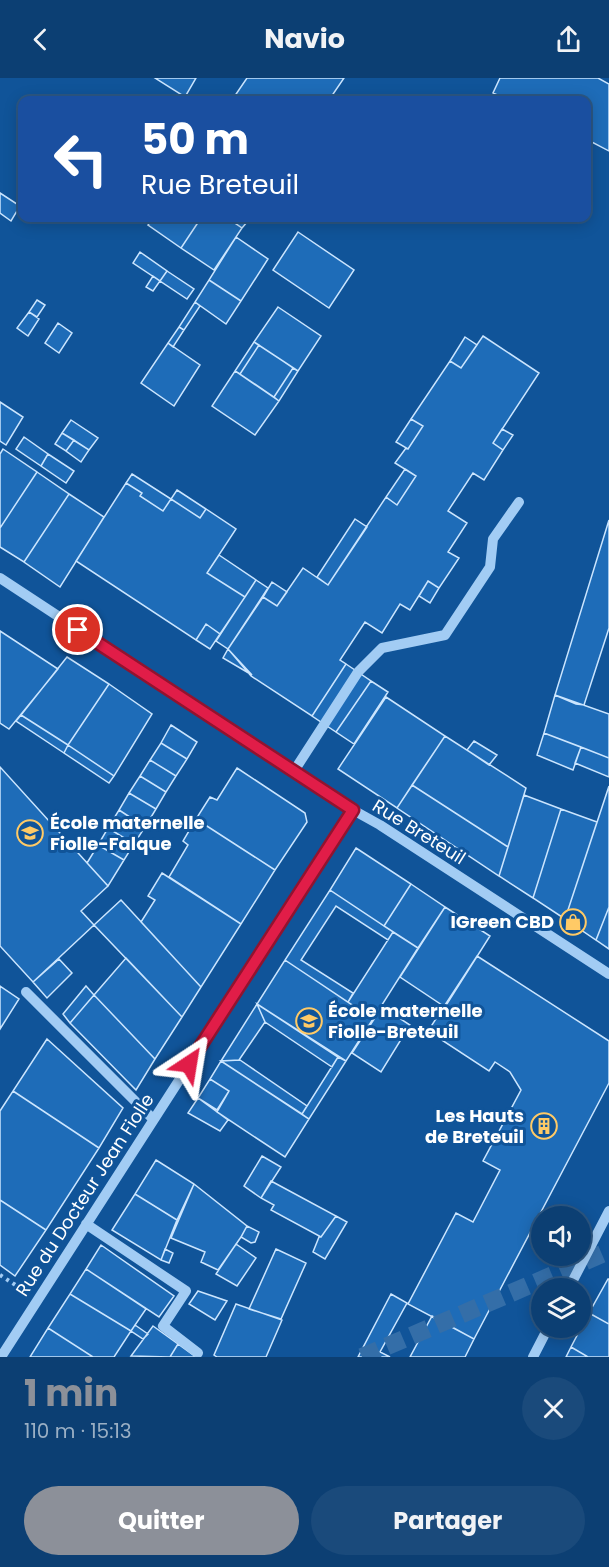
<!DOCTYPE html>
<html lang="fr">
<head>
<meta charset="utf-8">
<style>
	body { margin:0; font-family:Poppins,sans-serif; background:#1a4a7b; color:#f1f3f6; height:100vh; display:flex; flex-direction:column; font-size:22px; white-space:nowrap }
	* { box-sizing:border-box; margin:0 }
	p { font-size:20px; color:#9aafc4 }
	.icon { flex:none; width:33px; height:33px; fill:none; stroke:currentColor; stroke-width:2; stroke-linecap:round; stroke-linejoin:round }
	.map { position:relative; height:1279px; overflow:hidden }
	.sheet { display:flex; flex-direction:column; background:#0c3f73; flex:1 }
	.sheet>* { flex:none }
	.hud { position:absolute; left:18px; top:18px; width:573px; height:126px; border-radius:12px; box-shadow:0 3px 15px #0003,0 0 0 2px #2c5885; background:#1a4fa0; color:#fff; overflow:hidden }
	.controls { position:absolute; left:531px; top:1128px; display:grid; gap:12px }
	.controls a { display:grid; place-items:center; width:60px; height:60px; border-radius:50%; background:#0c3f73; box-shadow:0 3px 15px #0003,0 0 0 2px #2c5885; font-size:30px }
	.pin { position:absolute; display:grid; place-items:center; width:51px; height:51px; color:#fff; margin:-26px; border:3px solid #fff; border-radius:50%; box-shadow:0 2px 6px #0007 }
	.me { position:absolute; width:66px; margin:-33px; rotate:33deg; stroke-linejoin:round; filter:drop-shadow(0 0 4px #0008) }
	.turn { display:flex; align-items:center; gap:21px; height:126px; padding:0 24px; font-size:27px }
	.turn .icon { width:78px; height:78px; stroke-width:2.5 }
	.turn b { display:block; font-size:42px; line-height:51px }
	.round { display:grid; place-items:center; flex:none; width:63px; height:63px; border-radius:32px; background:#1a4a7b }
	.head { display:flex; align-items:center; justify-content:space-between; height:102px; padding:0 24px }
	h1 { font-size:36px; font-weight:700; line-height:45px; color:#8c9099 }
	.button { display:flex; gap:12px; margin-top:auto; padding:12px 24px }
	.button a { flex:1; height:69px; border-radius:36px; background:#8c9099; color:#fff; font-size:24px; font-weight:700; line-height:69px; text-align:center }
	.button a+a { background:#1a4a7b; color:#f1f3f6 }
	header { display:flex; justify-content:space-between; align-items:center; height:78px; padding:0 24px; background:#0c3f73; font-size:27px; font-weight:700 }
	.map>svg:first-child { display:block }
	.building { fill:#1e6cb8; stroke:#cbe5fe; stroke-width:1.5 }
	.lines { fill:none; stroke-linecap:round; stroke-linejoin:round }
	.highway-tunnel { stroke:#346ea8; stroke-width:18; stroke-dasharray:18 9; stroke-linecap:butt }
	.path { stroke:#a2ccf4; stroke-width:4; stroke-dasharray:3 4.5; stroke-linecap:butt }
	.minor { stroke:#a2ccf4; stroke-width:10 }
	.route-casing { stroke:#92132f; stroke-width:15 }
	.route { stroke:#e11d48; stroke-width:10 }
	.labels { text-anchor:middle; stroke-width:6; stroke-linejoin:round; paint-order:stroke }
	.poi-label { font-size:18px; font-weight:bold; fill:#fff; stroke:#105499; text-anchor:start }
	.street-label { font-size:18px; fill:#fff; stroke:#105499 }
</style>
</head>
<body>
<header><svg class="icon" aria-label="back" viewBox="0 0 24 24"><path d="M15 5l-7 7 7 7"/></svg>Navio<svg class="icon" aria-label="share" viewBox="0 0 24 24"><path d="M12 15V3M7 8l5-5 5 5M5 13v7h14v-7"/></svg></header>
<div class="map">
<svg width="609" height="1279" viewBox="0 0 609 1279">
	<rect width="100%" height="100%" fill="#105499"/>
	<path class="building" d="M 155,0 L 196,0 L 185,19 Z
		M 247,0 L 344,0 L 329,22 L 232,22 Z
		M 500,0 L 598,0 L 609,6 L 609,73 L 586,61 L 586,22 L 508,22 L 493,15 Z
		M 0,115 L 20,128 L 11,143 L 0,135 Z
		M 153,140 L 201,140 L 181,170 L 148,147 Z
		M 201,140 L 227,140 L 242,150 L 214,192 L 181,170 Z
		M 228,140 L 242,140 L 247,144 L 242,150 Z
		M 298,154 L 354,192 L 329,230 L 273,192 Z
		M 236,159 L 268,181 L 241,223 L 209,202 Z
		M 140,174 L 167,193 L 160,203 L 133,185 Z
		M 167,193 L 194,211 L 187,221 L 160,203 Z
		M 153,198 L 160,203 L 153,213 L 146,209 Z
		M 209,202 L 241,223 L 226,246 L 195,224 Z
		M 37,222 L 45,227 L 37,239 L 29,234 Z
		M 195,224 L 200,228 L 184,252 L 179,249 Z
		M 278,229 L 321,258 L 298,293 L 254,264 Z
		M 29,234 L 39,241 L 28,258 L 17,250 Z
		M 58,245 L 72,255 L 59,275 L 45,265 Z
		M 179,249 L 184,252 L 173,269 L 168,265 Z
		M 483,258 L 539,295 L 493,365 L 503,372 L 484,402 L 473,395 L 448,433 L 467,445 L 448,474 L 459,480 L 439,510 L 428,503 L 410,532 L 400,526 L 382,555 L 365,544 L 340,582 L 346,586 L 312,638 L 251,598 L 228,571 L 263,519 L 277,528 L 303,490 L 328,507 L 386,419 L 397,427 L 416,398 L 395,385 L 406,370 L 408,371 L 423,348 L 411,341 L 450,283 L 461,290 Z
		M 465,259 L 477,267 L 461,290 L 450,283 Z
		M 254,264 L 259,267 L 240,296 L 235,293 Z
		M 168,265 L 200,287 L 174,328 L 141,305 Z
		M 259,267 L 293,290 L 274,319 L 240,296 Z
		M 293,290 L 298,293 L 279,323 L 274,319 Z
		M 235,293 L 279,323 L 255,357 L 212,328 Z
		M 0,324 L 23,339 L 6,367 L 0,363 Z
		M 411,341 L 423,348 L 408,371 L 396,364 Z
		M 71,342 L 98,360 L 89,372 L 62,355 Z
		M 502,351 L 513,357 L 503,372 L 493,365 Z
		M 62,355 L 74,362 L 66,373 L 55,366 Z
		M 24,359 L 48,376 L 41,388 L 16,371 Z
		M 74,362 L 89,372 L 81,384 L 66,373 Z
		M 3,371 L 37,394 L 0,450 L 0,376 Z
		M 48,376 L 74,393 L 66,405 L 41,388 Z
		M 405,391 L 416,398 L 397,427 L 386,419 Z
		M 37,394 L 69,416 L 24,484 L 0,469 L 0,450 Z
		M 132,396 L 171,421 L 163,433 L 140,418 L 142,415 L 126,405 Z
		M 126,405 L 142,415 L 140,418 L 163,433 L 171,421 L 200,440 L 206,431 L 236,451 L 207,495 L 245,519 L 220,556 L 206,546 L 196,562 L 76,483 Z
		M 177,412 L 206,431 L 200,440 L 171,421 Z
		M 69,416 L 104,439 L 60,509 L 24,484 Z
		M 355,441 L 367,449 L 328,507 L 317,499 Z
		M 609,442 L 609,550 L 584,627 L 576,626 L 555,617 Z
		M 219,477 L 256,502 L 245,519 L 207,495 Z
		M 256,502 L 268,510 L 228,571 L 216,563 Z
		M 428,503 L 439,510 L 430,525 L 419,518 Z
		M 272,504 L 287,514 L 277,528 L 263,519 Z
		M 206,546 L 220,556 L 210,571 L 196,562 Z
		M 0,553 L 58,591 L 9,651 L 0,645 Z
		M 228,571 L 252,597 L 223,580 Z
		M 67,579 L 109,606 L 68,667 L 21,637 Z
		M 346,586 L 371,603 L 336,654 L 312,638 Z
		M 371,603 L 388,614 L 354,666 L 336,654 Z
		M 109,606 L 152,636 L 114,698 L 68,667 Z
		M 555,617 L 609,636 L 609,680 L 544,655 Z
		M 386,619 L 445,658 L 397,730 L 338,691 Z
		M 21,637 L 68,667 L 64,675 L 16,643 Z
		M 171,647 L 197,664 L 187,681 L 161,665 Z
		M 544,655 L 581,669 L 573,692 L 537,677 Z
		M 445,658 L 526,710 L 508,769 L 412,707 Z
		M 474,663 L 497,677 L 489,687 L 467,672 Z
		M 161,665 L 187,681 L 176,698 L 150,682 Z
		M 68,667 L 114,698 L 109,705 L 64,675 Z
		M 581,669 L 609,680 L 609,699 L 575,685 Z
		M 150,682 L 176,698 L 166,714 L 140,698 Z
		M 0,689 L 108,808 L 81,833 L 94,847 L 33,904 L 0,868 Z
		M 237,690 L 305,735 L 307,744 L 275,792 L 196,741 L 210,719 L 217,722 Z
		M 140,698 L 166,714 L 156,731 L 129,715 Z
		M 412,707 L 508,769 L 499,798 L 397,730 Z
		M 609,708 L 609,829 L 596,862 L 565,841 Z
		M 129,715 L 156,731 L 145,749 L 119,732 Z
		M 524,717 L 561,731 L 533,820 L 499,798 Z
		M 561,731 L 597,744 L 565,841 L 533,820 Z
		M 119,732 L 145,749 L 134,766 L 108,750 Z
		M 196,741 L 275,792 L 241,846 L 169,799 L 188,767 L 183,763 Z
		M 108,750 L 134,766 L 124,782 L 98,767 Z
		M 98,767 L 124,782 L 108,808 L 87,785 Z
		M 356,770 L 411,806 L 384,848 L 330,812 Z
		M 162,795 L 241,846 L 201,909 L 141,844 L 155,822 L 148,818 Z
		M 411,806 L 445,829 L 418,870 L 384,848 Z
		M 330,812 L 393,854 L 388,862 L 336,828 L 301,882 L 353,915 L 348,924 L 285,882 Z
		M 121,822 L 201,909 L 182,939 L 94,847 Z
		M 445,829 L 490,858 L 445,929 L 400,899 Z
		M 609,829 L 609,871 L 596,862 Z
		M 393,854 L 418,870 L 373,941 L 348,924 Z
		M 477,878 L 609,963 L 609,1005 L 474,1261 L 408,1226 L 456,1135 L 473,1144 L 500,1092 L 483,1083 L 521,1012 L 510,994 L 495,984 L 489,993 L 428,953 Z
		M 126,880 L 182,939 L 155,981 L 94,917 Z
		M 59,881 L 72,895 L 47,920 L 33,904 Z
		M 285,882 L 373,941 L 346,983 L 257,926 Z
		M 0,908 L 19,921 L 0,951 Z
		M 86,908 L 94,917 L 70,945 L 63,936 Z
		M 94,917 L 155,981 L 136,1012 L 70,945 Z
		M 257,926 L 265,944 L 239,982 L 221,983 Z
		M 257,926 L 338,979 L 332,989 L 265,944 Z
		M 382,929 L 410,947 L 381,994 L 352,975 Z
		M 47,961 L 123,1030 L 99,1070 L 13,1013 Z
		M 338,979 L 346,983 L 309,1041 L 302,1036 Z
		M 240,982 L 307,1028 L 302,1036 L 221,983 Z
		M 221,983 L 309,1041 L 285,1079 L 217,1034 L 229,1013 L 210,1001 Z
		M 210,1001 L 229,1013 L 217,1032 L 198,1020 Z
		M 13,1013 L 99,1070 L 46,1152 L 0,1122 L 0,1033 Z
		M 198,1020 L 228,1042 L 220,1053 L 188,1035 Z
		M 262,1078 L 281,1089 L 261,1120 L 244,1108 Z
		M 156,1082 L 194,1106 L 177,1142 L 135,1116 Z
		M 271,1103 L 336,1138 L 321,1159 L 271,1132 L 274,1127 L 261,1120 Z
		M 194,1106 L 247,1148 L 241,1159 L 218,1192 L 201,1184 L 205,1174 L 171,1160 Z
		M 135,1116 L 177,1142 L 161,1182 L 112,1152 Z
		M 0,1122 L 46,1152 L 15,1198 L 0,1187 Z
		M 336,1138 L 347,1144 L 325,1181 L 313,1174 L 319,1159 L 321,1159 Z
		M 247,1148 L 259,1154 L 255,1164 L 251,1165 L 241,1159 Z
		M 236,1166 L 256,1180 L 237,1208 L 216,1196 Z
		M 101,1167 L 174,1218 L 159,1239 L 86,1191 Z
		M 165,1171 L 173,1175 L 169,1185 L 161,1182 Z
		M 276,1171 L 306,1185 L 281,1241 L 249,1231 Z
		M 86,1191 L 146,1231 L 131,1253 L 70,1216 Z
		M 608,1201 L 609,1201 L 609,1246 L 589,1235 Z
		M 198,1213 L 227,1223 L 215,1242 L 189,1226 Z
		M 70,1216 L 131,1253 L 114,1279 L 93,1279 L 48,1250 Z
		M 391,1216 L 407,1225 L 380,1274 L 390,1279 L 358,1279 Z
		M 236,1226 L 282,1242 L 266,1279 L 217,1279 L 214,1277 Z
		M 589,1235 L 609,1246 L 609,1279 L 588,1279 L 571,1269 Z
		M 432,1238 L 474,1261 L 465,1279 L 410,1279 Z
		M 135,1247 L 148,1256 L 143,1261 L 131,1253 Z
		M 153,1248 L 178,1266 L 170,1279 L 131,1278 Z
		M 48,1250 L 93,1279 L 30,1279 Z
		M 178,1266 L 196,1279 L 170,1279 Z
		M 571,1269 L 588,1279 L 566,1279 Z"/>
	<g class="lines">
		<path class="highway-tunnel" d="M 362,1279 L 609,1173"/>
		<path class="path" d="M 0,1197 L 17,1208"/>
		<path class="minor" d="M 0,500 L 353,732 L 380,747 L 609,896
			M 294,693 L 358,594 L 382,570 L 445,557 L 490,489 L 493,461 L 519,424
			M 26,914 L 153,1041
			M 86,1146 L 186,1213 L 163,1248 L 198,1275
			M 569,1210 L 609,1133
			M 1,1279 L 353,732
			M 533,1279 L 548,1250"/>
	</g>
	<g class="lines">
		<g class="route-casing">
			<path id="route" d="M 78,552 L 353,732 L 189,986"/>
		</g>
		<use href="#route" class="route"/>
	</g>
	<defs>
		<g id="school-ring" transform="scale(1.35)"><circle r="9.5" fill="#105499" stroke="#ffca66" stroke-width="1.5"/><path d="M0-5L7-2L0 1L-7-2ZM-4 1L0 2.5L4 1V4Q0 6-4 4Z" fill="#ffca66"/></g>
		<g id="shop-ring" transform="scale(1.35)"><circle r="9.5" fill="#105499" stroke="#ffca66" stroke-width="1.5"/><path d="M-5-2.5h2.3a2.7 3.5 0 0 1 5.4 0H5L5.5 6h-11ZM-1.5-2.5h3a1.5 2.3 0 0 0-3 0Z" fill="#ffca66"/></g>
		<g id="building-ring" transform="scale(1.35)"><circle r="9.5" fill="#105499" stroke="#ffca66" stroke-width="1.5"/><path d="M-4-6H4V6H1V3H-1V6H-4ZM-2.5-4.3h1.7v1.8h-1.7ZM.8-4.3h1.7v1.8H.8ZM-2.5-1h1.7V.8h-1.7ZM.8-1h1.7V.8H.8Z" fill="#ffca66"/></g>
	</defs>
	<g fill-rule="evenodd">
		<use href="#school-ring" x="30" y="755"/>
		<use href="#shop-ring" x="573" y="844"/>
		<use href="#school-ring" x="309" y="943"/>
		<use href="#building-ring" x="544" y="1048"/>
	</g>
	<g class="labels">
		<g class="poi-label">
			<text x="50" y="751">École maternelle<tspan x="50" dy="21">Fiolle-Falque</tspan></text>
			<text x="554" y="850" text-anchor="end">IGreen CBD</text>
			<text x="328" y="939">École maternelle<tspan x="328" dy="21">Fiolle-Breteuil</tspan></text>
			<text x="524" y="1044" text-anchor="end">Les Hauts<tspan x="524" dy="21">de Breteuil</tspan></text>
		</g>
		<g class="street-label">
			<text transform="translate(419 754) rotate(32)" y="6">Rue Breteuil</text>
			<text transform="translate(85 1117) rotate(-57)" y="6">Rue du Docteur Jean Fiolle</text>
		</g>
	</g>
</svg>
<div class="controls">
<a><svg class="icon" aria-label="sound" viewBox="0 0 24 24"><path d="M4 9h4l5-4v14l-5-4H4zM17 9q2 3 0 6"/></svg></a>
<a><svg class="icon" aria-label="layers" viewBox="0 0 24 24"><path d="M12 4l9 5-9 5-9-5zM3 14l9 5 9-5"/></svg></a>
</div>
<div class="pin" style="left:78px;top:552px;background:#d93025"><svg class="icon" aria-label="arrive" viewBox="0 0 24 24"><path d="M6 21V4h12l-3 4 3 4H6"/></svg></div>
<svg class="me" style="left:189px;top:986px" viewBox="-20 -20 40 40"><path d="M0-17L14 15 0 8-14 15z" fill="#e11d48" stroke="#fff" stroke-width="4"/></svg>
<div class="hud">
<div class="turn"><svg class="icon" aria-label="left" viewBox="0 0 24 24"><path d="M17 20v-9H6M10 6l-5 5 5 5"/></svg><div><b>50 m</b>Rue Breteuil</div></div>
</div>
</div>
<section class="sheet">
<div class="head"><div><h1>1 min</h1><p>110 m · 15:13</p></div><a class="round"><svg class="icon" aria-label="close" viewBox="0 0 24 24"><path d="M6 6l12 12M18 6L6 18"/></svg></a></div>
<div class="button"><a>Quitter</a><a>Partager</a></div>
</section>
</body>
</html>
